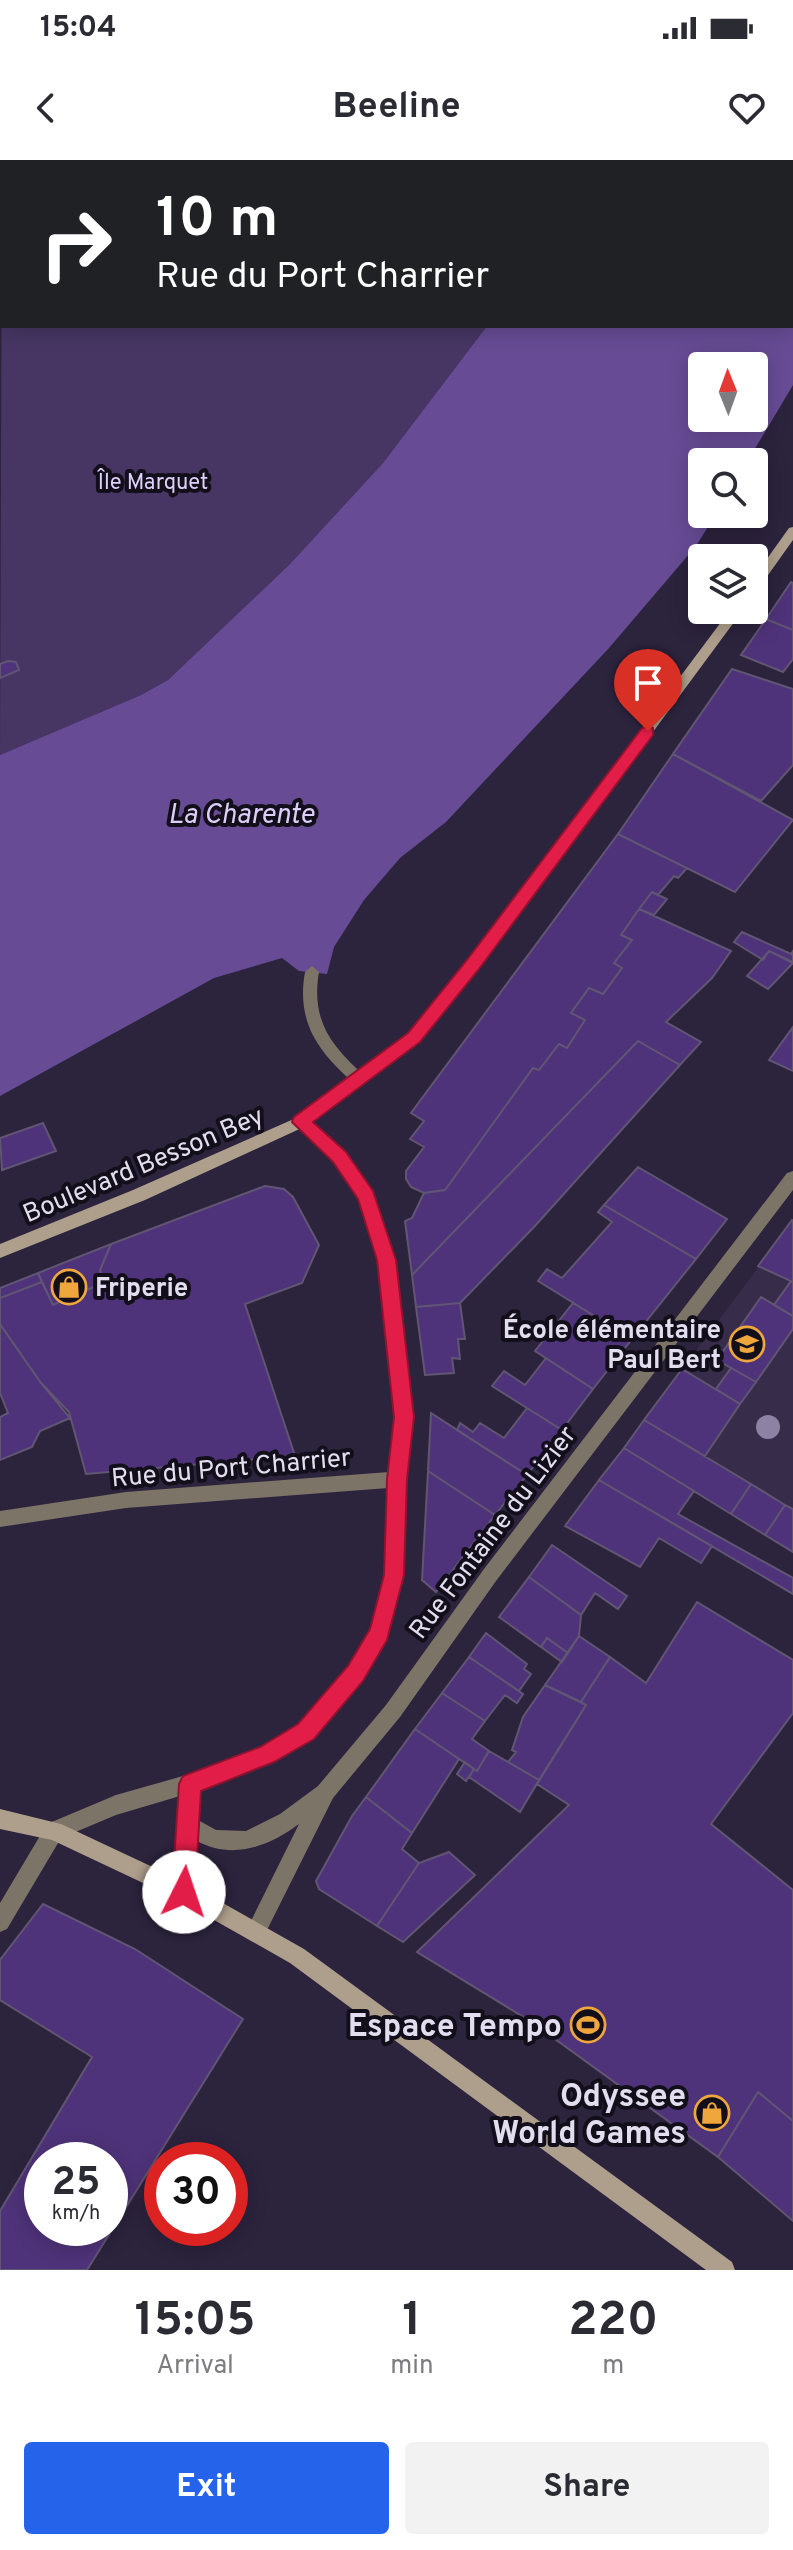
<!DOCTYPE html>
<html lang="en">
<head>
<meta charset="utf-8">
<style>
	body { margin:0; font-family:Overpass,sans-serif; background:#f2f2f3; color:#2b2b33; height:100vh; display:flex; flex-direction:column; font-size:30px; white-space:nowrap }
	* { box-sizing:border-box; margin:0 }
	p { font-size:26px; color:#7c7c81 }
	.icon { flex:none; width:44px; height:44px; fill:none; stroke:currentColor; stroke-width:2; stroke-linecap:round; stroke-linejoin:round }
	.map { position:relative; height:2110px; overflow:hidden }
	.details { display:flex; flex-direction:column; background:#fff; flex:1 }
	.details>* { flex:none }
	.hud { position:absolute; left:0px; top:0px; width:794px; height:168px; box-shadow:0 4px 20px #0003; background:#202124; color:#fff; overflow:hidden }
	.needle { width:52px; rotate:359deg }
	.tools { position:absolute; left:688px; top:192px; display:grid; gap:16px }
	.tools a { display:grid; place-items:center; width:80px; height:80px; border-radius:8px; background:#fff; box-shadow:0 4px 20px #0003; font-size:40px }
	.speed { position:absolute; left:24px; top:1982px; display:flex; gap:16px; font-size:40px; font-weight:700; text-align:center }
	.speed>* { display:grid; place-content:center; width:104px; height:104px; border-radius:50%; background:#fff; box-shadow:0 4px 20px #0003; line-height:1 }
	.speed small { font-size:20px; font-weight:400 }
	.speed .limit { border:12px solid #d22; background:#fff; color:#111 }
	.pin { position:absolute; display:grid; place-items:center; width:68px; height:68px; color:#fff; margin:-82px -34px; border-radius:50% 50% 50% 0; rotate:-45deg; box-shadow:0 0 8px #0007 }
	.pin .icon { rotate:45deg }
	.me { position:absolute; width:88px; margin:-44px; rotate:4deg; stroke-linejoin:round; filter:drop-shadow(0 0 6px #0008) }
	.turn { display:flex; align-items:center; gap:28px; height:168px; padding:0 24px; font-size:36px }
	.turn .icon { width:104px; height:104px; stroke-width:2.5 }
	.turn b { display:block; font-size:56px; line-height:68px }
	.eta { display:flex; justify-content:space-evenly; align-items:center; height:136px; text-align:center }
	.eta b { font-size:48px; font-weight:700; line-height:56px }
	.action { display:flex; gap:16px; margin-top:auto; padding:16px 24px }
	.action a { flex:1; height:92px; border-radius:8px; background:#2563eb; color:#fff; font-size:32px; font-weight:700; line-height:92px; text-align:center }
	.action a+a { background:#f2f2f3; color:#2b2b33 }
	.status { display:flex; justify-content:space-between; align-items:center; height:56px; padding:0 40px; background:#fff; direction:ltr }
	.status svg { height:22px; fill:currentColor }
	header { display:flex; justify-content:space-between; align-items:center; height:104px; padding:0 24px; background:#fff; font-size:36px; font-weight:700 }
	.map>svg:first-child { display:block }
	.built { fill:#382c4b }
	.green { fill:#473664 }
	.water { fill:#674c95; fill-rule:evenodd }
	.building { fill:#4f337a; stroke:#605673; stroke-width:2; fill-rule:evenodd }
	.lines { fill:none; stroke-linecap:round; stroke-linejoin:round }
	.service { fill:#7d7468; fill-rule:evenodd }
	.minor { fill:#7d7468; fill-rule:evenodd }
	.secondary { fill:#ae9f8c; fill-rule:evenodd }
	.tree { fill:#8d82a4 }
	.route { fill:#e11d48; stroke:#92132f; stroke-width:2 }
	.labels { text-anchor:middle; stroke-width:8; stroke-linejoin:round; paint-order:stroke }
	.far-park-label { font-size:22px; fill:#dccff9; stroke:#130f1a }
	.street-label { font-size:26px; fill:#e3deef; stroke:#130f1a }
	.poi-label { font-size:26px; font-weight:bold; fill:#e3deef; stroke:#130f1a; text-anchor:start }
	.water-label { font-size:28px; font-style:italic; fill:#dbcef8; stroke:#130f1a }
	.near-poi-label { font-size:32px; font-weight:bold; fill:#e3deef; stroke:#130f1a; text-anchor:end }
</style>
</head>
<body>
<div class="status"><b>15:04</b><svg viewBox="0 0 49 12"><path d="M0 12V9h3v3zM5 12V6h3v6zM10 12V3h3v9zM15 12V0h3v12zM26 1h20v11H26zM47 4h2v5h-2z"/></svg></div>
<header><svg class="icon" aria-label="back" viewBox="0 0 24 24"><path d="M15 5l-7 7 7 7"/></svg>Beeline<svg class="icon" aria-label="heart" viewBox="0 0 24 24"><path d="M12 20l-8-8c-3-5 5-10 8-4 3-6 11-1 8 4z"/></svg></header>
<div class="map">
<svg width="793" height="2110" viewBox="0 0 793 2110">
	<rect width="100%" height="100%" fill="#2c233d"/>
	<path class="built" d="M 793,1061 L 793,1349 L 644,1260 Z"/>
	<path class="green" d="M 16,0 L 470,0 L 473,2 L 13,2 Z
		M 2,9 L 2,166 L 487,166 L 383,303 L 290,404 L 168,520 L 141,535 L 0,595 Z"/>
	<path class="water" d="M 470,0 L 793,0 L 793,225 L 747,302 L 702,302 L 702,354 L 716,354 L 696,386 L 609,488 L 446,662 L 400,698 L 364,740 L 334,787 L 327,814 L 299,811 L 282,798 L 214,818 L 0,936 L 0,595 L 141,535 L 168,520 L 290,404 L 383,303 L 487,166 L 792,166 L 792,2 ZM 702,206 L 754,206 L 754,258 L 702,258 Z"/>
	<path class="building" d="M 791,422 L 793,423 L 793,470 L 766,459 Z
		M 766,459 L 793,470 L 793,499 L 783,512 L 741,495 Z
		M 8,501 L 16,502 L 19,510 L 0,518 L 0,504 Z
		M 732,509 L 793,529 L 793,605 L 761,641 L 673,594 Z
		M 673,594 L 793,660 L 735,732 L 618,674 Z
		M 618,674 L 687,708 L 678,718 L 674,716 L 658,735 L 652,732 L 639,749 L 621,775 L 632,780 L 614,803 L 622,808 L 603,834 L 589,828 L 586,832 L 571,853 L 585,860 L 567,888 L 559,884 L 539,910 L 533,908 L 445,1030 L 424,1033 L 411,1027 L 406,1019 L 406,1011 L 424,987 L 410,979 L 424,961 L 411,953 Z
		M 652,732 L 667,739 L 654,755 L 639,749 Z
		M 639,749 L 731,791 L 712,818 L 666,862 L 701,882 L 680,905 L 638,881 L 412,1115 L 405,1061 L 412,1058 L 424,1033 L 445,1030 L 533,908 L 539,910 L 559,884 L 567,888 L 585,860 L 571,853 L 589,828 L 603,834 L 622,808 L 614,803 L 632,780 L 621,775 Z
		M 742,772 L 791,794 L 793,791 L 793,802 L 769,791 L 763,800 L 734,782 Z
		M 769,791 L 793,803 L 768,829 L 747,816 Z
		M 793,867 L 793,911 L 769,900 Z
		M 638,881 L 680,905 L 534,1067 L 460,1143 L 416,1147 L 412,1115 Z
		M 43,963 L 56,991 L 2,1010 L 0,978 Z
		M 638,1007 L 727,1059 L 696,1099 L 604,1045 Z
		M 265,1026 L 284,1029 L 293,1037 L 319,1085 L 302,1123 L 245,1144 L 295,1296 L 86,1314 L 69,1252 L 41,1223 L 0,1164 L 0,1138 L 42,1122 L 53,1145 L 105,1122 L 100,1110 L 111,1084 Z
		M 604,1045 L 696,1099 L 632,1179 L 538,1121 L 547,1109 L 562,1118 L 612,1062 L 598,1052 Z
		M 792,1060 L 793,1061 L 793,1122 L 758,1106 Z
		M 111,1084 L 100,1110 L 105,1122 L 53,1145 L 38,1113 Z
		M 38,1113 L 42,1122 L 0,1138 L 0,1128 Z
		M 791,1121 L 793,1122 L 793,1156 L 774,1145 Z
		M 761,1137 L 793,1156 L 793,1169 L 756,1222 L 717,1200 Z
		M 460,1143 L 465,1179 L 458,1179 L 460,1199 L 452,1198 L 454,1213 L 425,1215 L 416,1147 Z
		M 573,1143 L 632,1179 L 593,1229 L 535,1191 Z
		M 0,1164 L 41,1223 L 70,1258 L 40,1271 L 32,1287 L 0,1300 L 0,1257 L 8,1253 L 0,1233 Z
		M 546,1198 L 593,1229 L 562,1270 L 492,1226 L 504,1211 L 525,1225 Z
		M 731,1208 L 756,1222 L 740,1244 L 716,1229 Z
		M 682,1209 L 740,1244 L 705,1296 L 644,1260 Z
		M 527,1248 L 562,1270 L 527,1315 L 457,1270 L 460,1263 L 473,1272 L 480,1263 L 504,1278 Z
		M 431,1253 L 527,1315 L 495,1355 L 428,1311 Z
		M 644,1260 L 751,1324 L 731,1354 L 624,1288 Z
		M 624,1288 L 694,1331 L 678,1354 L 793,1418 L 793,1434 L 599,1320 Z
		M 428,1311 L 495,1355 L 436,1432 L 422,1420 Z
		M 599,1320 L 712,1386 L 701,1403 L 659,1378 L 640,1407 L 565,1366 Z
		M 751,1324 L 785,1345 L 765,1375 L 731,1354 Z
		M 785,1345 L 793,1349 L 793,1392 L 765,1375 Z
		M 552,1385 L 627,1436 L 618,1449 L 595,1433 L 581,1455 L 529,1417 Z
		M 529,1417 L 581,1455 L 579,1476 L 568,1493 L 547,1478 L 541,1487 L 499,1457 Z
		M 697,1442 L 793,1500 L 793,1553 L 711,1664 L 793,1730 L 793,1961 L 758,1932 L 718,1997 L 530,1861 L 417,1792 L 569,1645 L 537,1624 L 586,1545 L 581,1542 L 610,1497 L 646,1523 Z
		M 486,1473 L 527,1504 L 524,1509 L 531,1514 L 519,1531 L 469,1497 Z
		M 579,1476 L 610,1497 L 581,1542 L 545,1525 Z
		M 547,1478 L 568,1493 L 562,1502 L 541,1487 Z
		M 469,1497 L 523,1534 L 517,1543 L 505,1535 L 485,1561 L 442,1533 Z
		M 545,1525 L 586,1545 L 539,1620 L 508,1602 L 516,1592 L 512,1590 L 523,1557 Z
		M 442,1533 L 485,1561 L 472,1579 L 489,1591 L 477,1611 L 415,1569 Z
		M 415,1569 L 459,1599 L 412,1673 L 366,1637 Z
		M 489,1591 L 539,1620 L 520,1652 L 469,1617 L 474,1609 L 477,1611 Z
		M 465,1602 L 474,1609 L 466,1621 L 457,1614 Z
		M 366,1637 L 412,1673 L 402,1689 L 419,1703 L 377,1766 L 319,1729 L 316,1721 L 352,1656 Z
		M 449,1692 L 475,1715 L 403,1782 L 377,1766 L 419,1703 Z
		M 43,1744 L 135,1789 L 243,1859 L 87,2110 L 0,2110 L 0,2051 L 92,1897 L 0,1840 L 0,1800 ZM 42,2000 L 110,2000 L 110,2068 L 42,2068 Z
		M 758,1932 L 793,1961 L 793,2061 L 718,1997 Z"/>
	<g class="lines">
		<path class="service" d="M 312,806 L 319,812 C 311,860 330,885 365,916 L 368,920 L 365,924 L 355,924 C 318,892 296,862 305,812 Z
			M 54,1661 L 61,1664 L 64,1671 L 61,1678 L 7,1769 L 0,1772 L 0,1743 L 47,1664 Z"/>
		<path class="minor" d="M 301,956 L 306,958 L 346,992 L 373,1032 L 395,1100 L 413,1257 L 406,1319 L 403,1415 L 386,1479 L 363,1519 L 313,1578 L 274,1602 L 199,1630 L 198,1660 L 216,1670 L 246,1671 L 280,1654 L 318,1626 L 386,1545 L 484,1409 L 787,1013 L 793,1011 L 793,1030 L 496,1421 L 400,1557 L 333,1638 L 263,1778 L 256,1781 L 249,1778 L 246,1771 L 299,1664 C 268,1687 232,1700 197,1681 L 194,1732 L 191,1739 L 184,1742 L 177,1739 L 174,1732 L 180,1636 L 116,1655 L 54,1681 L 47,1678 L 44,1671 L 47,1664 L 116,1635 L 190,1614 L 261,1588 L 299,1564 L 349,1507 L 372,1470 L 385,1415 L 388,1328 L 126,1348 L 0,1367 L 0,1351 L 126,1332 L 389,1312 L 395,1257 L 379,1100 L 360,1039 L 334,1002 L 296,966 L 293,962 L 296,958 Z"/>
		<path class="secondary" d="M 793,367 L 793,380 L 758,429 L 754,430 L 754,417 L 789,368 Z
			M 730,450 L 743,450 L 478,809 L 419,881 L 306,966 L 145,1040 L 0,1098 L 0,1084 L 133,1030 L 296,958 L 409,873 L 468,801 Z
			M 0,1649 L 61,1664 L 191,1725 L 304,1789 L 732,2102 L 735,2110 L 706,2110 L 290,1803 L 177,1739 L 52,1680 L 0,1669 Z"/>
	</g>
	<circle class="tree" cx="768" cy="1267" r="12"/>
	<path class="route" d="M 648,566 L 653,568 L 653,575 L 479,809 L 420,882 L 313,962 L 346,992 L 373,1031 L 396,1100 L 414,1257 L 407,1319 L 404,1415 L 387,1480 L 363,1521 L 314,1579 L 274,1602 L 201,1631 L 195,1732 L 192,1740 L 184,1743 L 176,1740 L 172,1732 L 179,1624 L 183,1616 L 260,1587 L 298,1564 L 348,1506 L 370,1469 L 384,1415 L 387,1319 L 394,1257 L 377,1100 L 358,1039 L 333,1002 L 292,962 L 294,957 L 408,873 L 467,800 L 642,568 Z"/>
	<defs>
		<g id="shop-ring" transform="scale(1.8)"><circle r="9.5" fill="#130f1a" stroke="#efa73d" stroke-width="1.5"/><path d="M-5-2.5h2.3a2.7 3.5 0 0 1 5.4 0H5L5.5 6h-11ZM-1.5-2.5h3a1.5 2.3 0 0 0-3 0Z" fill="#efa73d"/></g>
		<g id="school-ring" transform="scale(1.8)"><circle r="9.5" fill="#130f1a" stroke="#efa73d" stroke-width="1.5"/><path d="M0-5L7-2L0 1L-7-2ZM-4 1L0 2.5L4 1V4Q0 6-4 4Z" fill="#efa73d"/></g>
		<g id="stadium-ring" transform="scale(1.8)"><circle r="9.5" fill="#130f1a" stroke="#efa73d" stroke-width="1.5"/><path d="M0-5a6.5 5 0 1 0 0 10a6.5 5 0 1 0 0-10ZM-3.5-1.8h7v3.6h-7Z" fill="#efa73d"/></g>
	</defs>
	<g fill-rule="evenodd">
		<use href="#shop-ring" x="69" y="1127"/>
		<use href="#school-ring" x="747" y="1184"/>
		<use href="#stadium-ring" x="588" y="1865"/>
		<use href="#shop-ring" x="712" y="1953"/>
	</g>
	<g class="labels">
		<g class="far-park-label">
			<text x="153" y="329">Île Marquet</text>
		</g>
		<g class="street-label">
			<text transform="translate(143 1004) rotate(-23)" y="9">Boulevard Besson Bey</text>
			<text transform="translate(231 1307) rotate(-5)" y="9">Rue du Port Charrier</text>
			<text transform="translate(492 1372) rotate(-53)" y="9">Rue Fontaine du Lizier</text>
		</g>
		<g class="poi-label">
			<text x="95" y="1136">Friperie</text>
			<text x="721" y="1178" text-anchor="end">École élémentaire<tspan x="721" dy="30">Paul Bert</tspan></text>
		</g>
		<g class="water-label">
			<text x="241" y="663">La Charente</text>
		</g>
		<g class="near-poi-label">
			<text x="562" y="1876">Espace Tempo</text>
			<text x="686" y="1946">Odyssee<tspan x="686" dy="37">World Games</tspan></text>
		</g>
	</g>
</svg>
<div class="tools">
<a><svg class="needle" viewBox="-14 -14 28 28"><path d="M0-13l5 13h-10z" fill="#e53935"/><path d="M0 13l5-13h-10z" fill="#7c7c81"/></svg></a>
<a><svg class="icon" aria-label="search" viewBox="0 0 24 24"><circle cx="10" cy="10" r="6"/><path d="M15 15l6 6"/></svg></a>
<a><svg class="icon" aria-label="layers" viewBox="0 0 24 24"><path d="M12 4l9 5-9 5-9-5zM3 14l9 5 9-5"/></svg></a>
</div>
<div class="speed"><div>25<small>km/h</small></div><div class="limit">30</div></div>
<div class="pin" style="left:648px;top:571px;background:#d93025"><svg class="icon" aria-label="arrive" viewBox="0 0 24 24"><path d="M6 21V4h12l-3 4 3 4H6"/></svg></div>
<svg class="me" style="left:184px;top:1732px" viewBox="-20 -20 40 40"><circle r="19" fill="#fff"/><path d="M0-13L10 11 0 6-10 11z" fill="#e11d48"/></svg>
<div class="hud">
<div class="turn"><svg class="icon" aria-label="right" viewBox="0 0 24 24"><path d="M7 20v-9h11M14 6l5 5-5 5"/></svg><div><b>10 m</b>Rue du Port Charrier</div></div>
</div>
</div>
<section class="details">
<div class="eta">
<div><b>15:05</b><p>Arrival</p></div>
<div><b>1</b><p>min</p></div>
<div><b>220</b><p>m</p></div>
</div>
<div class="action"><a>Exit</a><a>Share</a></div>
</section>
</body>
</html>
